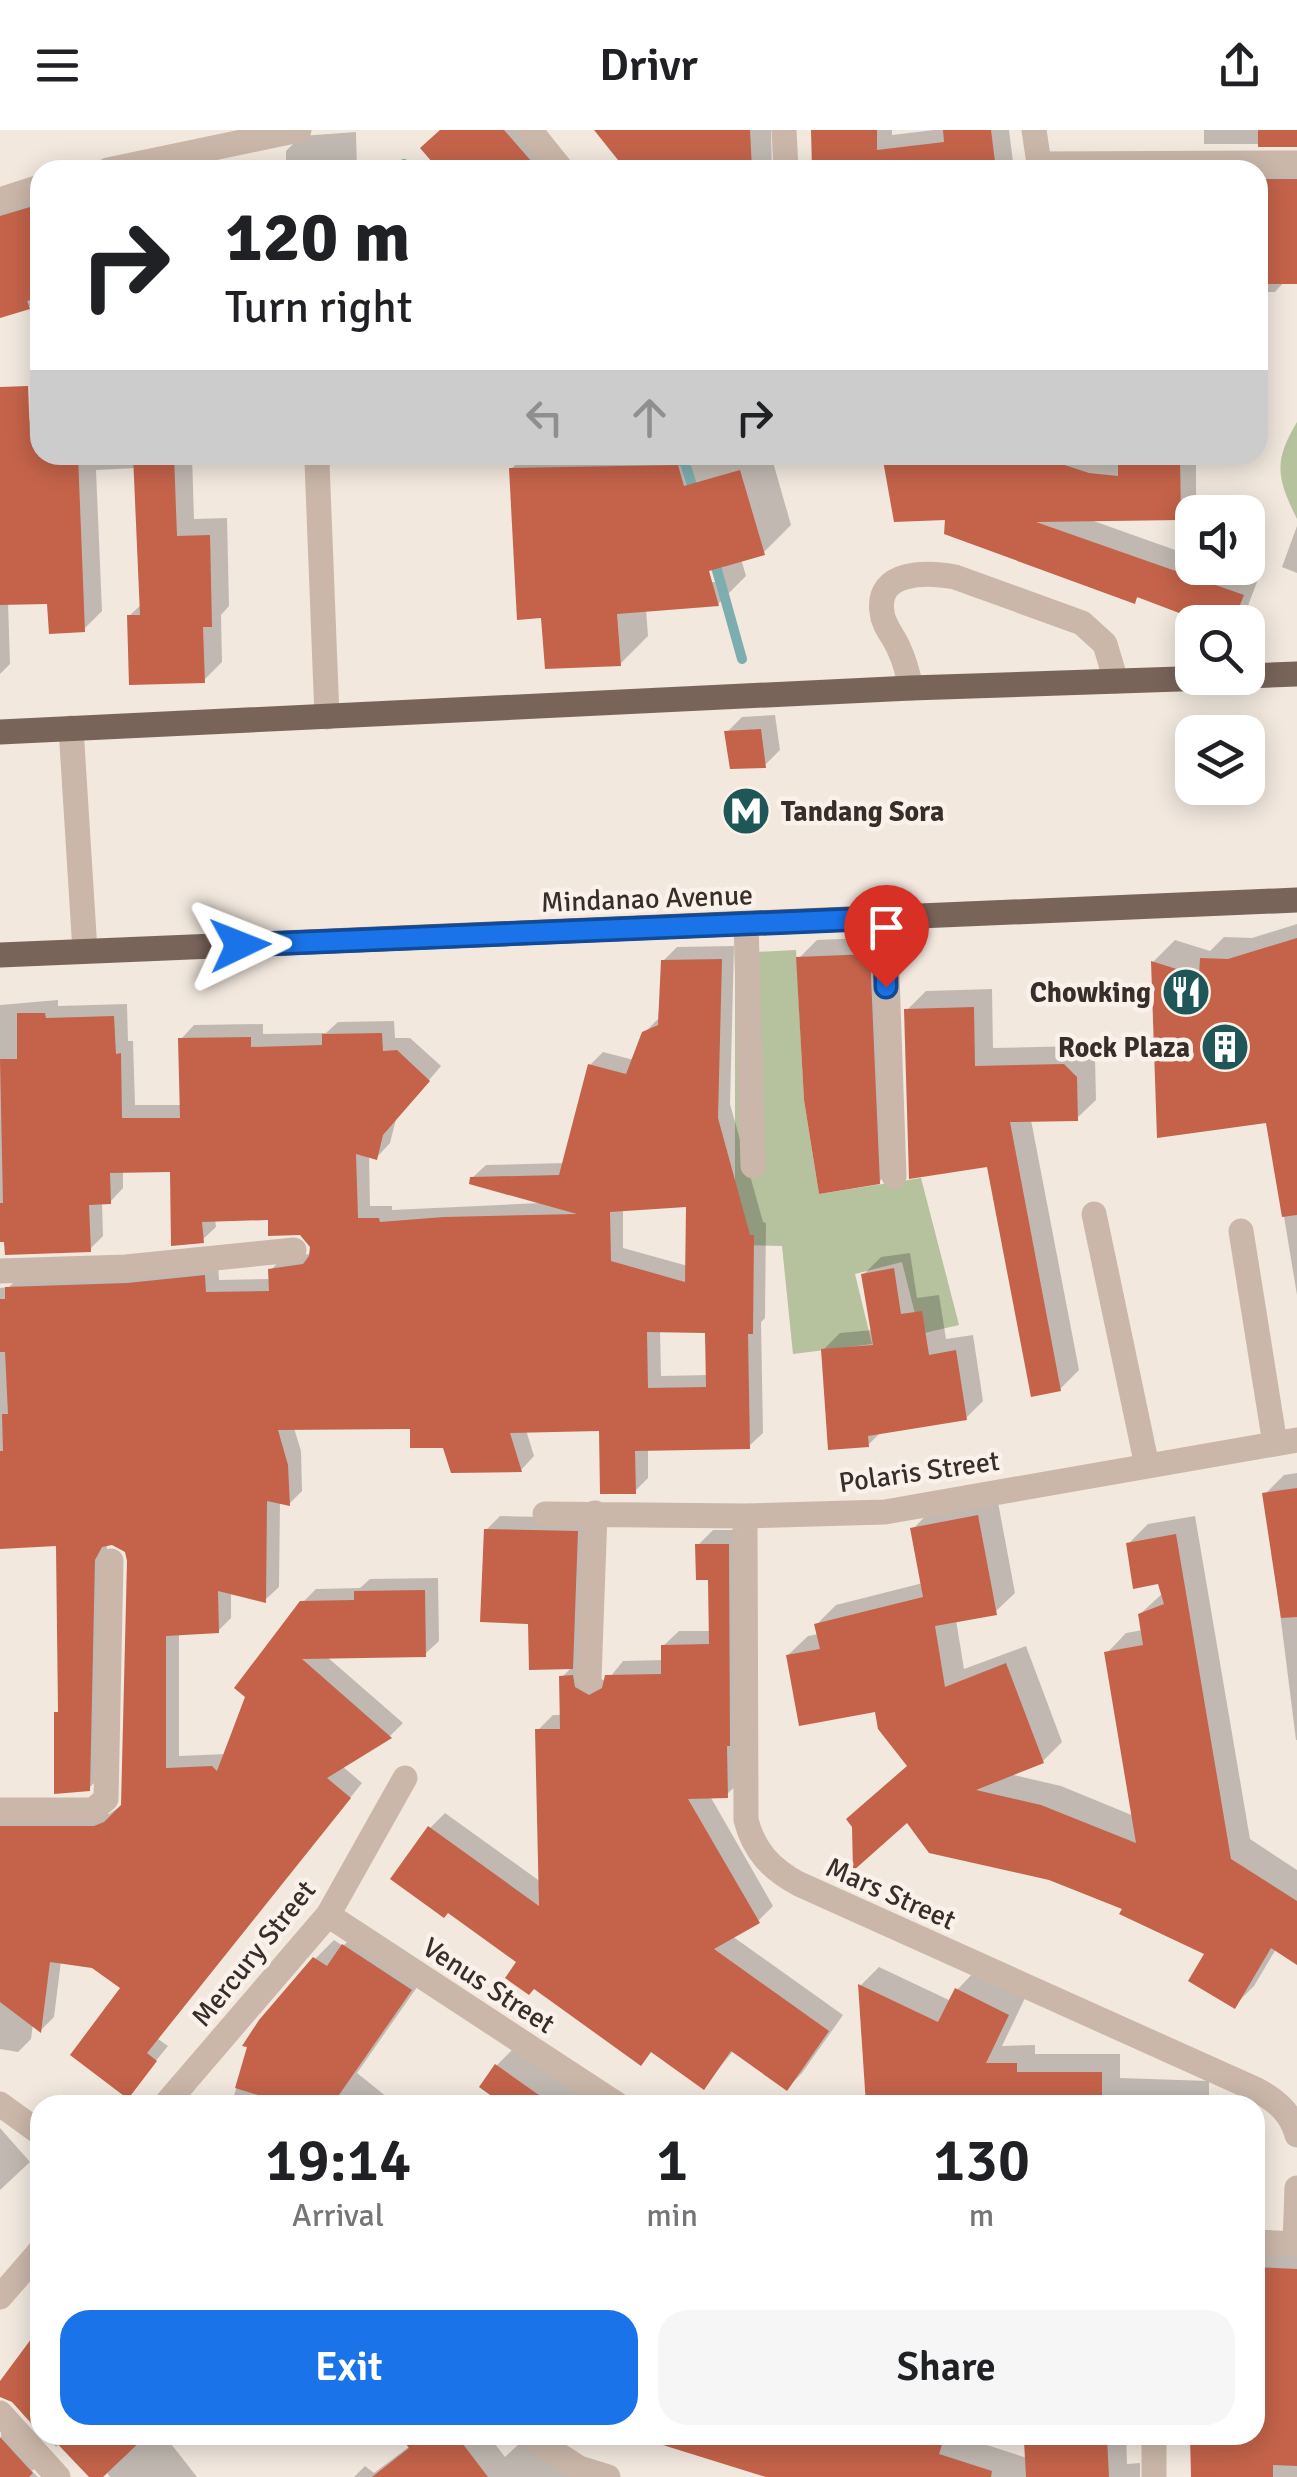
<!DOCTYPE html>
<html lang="en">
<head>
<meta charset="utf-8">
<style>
	body { margin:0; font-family:Signika,sans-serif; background:#f6f6f6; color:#202124; height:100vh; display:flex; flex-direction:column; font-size:38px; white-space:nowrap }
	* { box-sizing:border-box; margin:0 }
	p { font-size:32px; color:#757577 }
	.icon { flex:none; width:55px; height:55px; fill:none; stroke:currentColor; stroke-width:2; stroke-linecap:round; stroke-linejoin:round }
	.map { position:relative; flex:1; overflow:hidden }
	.side { position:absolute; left:30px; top:1965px; width:1235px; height:350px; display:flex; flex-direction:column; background:#fff; border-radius:30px; box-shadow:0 5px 25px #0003 }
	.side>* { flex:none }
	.banner { position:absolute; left:30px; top:30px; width:1238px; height:305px; border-radius:30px; box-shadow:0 5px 25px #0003; background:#fff; color:#202124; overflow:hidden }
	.tools { position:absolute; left:1175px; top:365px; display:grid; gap:20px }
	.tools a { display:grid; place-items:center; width:90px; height:90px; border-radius:20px; background:#fff; box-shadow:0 5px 25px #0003; font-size:50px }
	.pin { position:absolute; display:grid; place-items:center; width:85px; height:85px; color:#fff; margin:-102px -42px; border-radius:50% 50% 50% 0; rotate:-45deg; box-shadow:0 0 10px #0007 }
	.pin .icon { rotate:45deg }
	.me { position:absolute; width:110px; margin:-55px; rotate:88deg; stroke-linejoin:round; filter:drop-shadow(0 0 8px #0008) }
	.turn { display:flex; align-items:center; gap:35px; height:210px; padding:0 30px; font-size:45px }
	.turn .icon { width:130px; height:130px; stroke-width:2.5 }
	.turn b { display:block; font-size:70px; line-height:85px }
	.lanes { display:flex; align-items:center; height:95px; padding:0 30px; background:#0003; justify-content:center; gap:50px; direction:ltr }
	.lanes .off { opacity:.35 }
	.eta { display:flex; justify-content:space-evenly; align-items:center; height:170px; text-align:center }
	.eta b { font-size:60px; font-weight:600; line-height:70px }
	.cta { display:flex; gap:20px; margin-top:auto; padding:20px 30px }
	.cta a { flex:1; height:115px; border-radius:30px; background:#1a73e8; color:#fff; font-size:40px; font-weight:600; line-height:115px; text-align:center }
	.cta a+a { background:#f6f6f6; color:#202124 }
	header { display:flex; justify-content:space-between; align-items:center; height:130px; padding:0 30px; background:#fff; font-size:45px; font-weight:600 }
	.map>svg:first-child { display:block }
	.green { fill:#b6c19e }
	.shadow { fill:#0003; fill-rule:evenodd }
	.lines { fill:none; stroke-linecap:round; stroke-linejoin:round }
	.stream { stroke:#7daeaf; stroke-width:10 }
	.building { fill:#c4634a; fill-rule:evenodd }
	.minor { stroke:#cab7a9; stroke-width:25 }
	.major { stroke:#79645a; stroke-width:25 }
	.route-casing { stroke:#114b97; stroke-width:25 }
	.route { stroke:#1a73e8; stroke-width:18 }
	.labels { text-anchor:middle; stroke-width:9; stroke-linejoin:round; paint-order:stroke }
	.poi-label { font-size:28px; font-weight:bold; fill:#382d29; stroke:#faf2ea; text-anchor:end }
	.street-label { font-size:28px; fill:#382d29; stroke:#faf2ea }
</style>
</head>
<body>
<header><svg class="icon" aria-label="menu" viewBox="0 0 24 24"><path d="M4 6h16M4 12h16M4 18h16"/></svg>Drivr<svg class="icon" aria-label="share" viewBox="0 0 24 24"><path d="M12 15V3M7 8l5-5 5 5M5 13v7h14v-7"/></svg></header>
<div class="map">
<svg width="1297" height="2347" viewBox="0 0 1297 2347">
	<rect width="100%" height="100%" fill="#f2e8de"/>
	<path class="green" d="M 1297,292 L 1297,389 C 1277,348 1273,332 1297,292 Z
		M 796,820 L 804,970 L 819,1064 L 921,1048 L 959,1195 L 920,1204 L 902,1132 L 855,1144 L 872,1214 L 793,1224 L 782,1116 L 735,1115 L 735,823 Z"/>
	<path class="shadow" d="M 441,0 L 543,0 L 577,40 L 442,40 Z
		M 597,0 L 771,0 L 772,40 L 629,40 Z
		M 814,0 L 892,0 L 892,5 L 934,0 L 1009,0 L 1014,40 L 815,40 Z
		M 1204,0 L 1297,0 L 1297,14 L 1204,14 Z
		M 356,2 L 357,40 L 286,40 L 286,21 L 301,6 Z
		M 1297,34 L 1297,151 L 1285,151 L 1275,162 L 1258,162 L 1258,40 Z
		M 40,65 L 40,173 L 0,185 L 0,77 Z
		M 40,290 L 40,325 L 192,325 L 194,389 L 227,388 L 229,476 L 221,485 L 222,532 L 204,550 L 129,486 L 142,474 L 136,338 L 96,340 L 102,481 L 84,499 L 50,471 L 8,472 L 10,534 L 0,544 L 0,292 Z
		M 526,325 L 771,325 L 791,395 L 763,423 L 741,429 L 746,446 L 718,474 L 646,479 L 648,506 L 620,534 L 543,486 L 511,339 ZM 708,429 L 715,452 L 710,452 Z
		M 885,325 L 1196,325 L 1196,371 L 1180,387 L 1088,389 L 1192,426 L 1192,438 L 1225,438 L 1258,449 L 1245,484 L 1236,492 L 1210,492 L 1140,465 L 1134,471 L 947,388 Z
		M 1297,396 L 1297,443 L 1282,437 Z
		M 775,585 L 780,620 L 765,635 L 727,602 L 742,587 Z
		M 1297,794 L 1297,1165 L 1268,990 L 1153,832 L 1175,810 L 1210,821 L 1224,807 L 1252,808 Z
		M 887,807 L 897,1033 L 879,1052 L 799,828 L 817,810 Z
		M 734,816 L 730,974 L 763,1092 L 766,1093 L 765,1188 L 761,1192 L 763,1303 L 749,1316 L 648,1318 L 648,1348 L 635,1361 L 601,1299 L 526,1300 L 534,1326 L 521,1340 L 445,1315 L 412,1297 L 294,1298 L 301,1321 L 302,1361 L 289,1374 L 280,1372 L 279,1457 L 265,1470 L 231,1462 L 231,1488 L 218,1501 L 179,1503 L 179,1626 L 226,1624 L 302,1473 L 316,1459 L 360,1458 L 370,1449 L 438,1448 L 439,1511 L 425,1524 L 326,1526 L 403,1593 L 390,1606 L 342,1636 L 362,1653 L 158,1909 L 168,1916 L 128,1965 L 123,1858 L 93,1835 L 61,1831 L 54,1887 L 41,1900 L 33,1894 L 31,1909 L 18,1922 L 0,1919 L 0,1674 L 14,1684 L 109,1684 L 122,1675 L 130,1431 L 127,1421 L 120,1414 L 107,1414 L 102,1645 L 86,1661 L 57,1583 L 60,1580 L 59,1414 L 0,1417 L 0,1158 L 9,1157 L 21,1145 L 218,1133 L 219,1150 L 271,1149 L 271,1140 L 284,1126 L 312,1124 L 313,1117 L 303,1103 L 270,1088 L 215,1089 L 216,1097 L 202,1110 L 172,1039 L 123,1040 L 123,1058 L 110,1072 L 102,1072 L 103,1106 L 90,1119 L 0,1109 L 0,875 L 58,870 L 58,876 L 127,874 L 128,911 L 133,911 L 135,975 L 182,975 L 181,909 L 194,895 L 263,894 L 263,904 L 326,903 L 338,892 L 394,891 L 395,908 L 410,908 L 441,936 L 396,989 L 390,1013 L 377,1027 L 369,1025 L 370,1076 L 392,1076 L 392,1080 L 540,1073 L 472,1048 L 486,1035 L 565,1033 L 590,935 L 603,922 L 634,930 L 644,903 L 658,889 L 663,831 L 677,817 ZM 689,1074 L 688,1136 L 623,1118 L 623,1078 ZM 660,1200 L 707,1201 L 708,1245 L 661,1246 Z
		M 992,859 L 993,918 L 1083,916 L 1095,927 L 1096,970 L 1077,988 L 1031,990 L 1079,1240 L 1060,1259 L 989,1034 L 907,880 L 926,861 Z
		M 910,1123 L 917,1168 L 939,1165 L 946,1209 L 973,1205 L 983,1271 L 966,1288 L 881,1302 L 868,1315 L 823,1220 L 840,1203 L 873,1200 L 864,1144 L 881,1127 Z
		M 1297,1343 L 1297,1610 L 1296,1610 L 1265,1364 L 1284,1345 Z
		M 997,1367 L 1015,1463 L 995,1482 L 956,1490 L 964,1539 L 1026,1516 L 1062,1612 L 1043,1631 L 1009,1644 L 1061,1656 L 1134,1686 L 1107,1523 L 1126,1503 L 1143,1500 L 1140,1484 L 1163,1463 L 1160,1451 L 1128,1414 L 1148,1394 L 1195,1386 L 1250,1709 L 1297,1740 L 1297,1832 L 1276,1819 L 1254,1856 L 1235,1875 L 1207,1823 L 1125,1778 L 909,1634 L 877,1579 L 788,1525 L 808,1506 L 819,1504 L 817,1494 L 836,1475 L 923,1453 L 913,1399 L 932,1379 Z
		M 500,1386 L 591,1388 L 590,1542 L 606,1552 L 623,1531 L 664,1530 L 663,1516 L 679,1501 L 711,1501 L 710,1447 L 698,1415 L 713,1400 L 743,1400 L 742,1650 L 726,1665 L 710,1666 L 773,1776 L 758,1791 L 732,1806 L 843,1885 L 802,1943 L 787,1958 L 734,1920 L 704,1956 L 653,1920 L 641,1932 L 535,1856 L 430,1698 L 445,1683 L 541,1752 L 538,1600 L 553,1585 L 562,1585 L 562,1547 L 572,1537 L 531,1492 L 486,1400 Z
		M 363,1797 L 429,1840 L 357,1943 L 397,1975 L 231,1975 L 250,1916 L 315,1829 L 334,1810 L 343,1816 Z
		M 879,1837 L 951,1871 L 957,1860 L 975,1841 L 1026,1866 L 1002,1916 L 1035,1915 L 1035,1924 L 1120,1924 L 1120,1948 L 1209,1951 L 1209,1974 L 1233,1975 L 869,1975 L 861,1855 Z
		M 515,1917 L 610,1975 L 491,1975 L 497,1967 L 496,1936 Z
		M 1255,1988 L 1258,1988 L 1255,2096 Z
		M 0,1998 L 30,2032 L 0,2060 Z
		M 1255,2114 L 1297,2120 L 1297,2347 L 1193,2347 L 1192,2305 L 1255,2305 Z
		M 2,2270 L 48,2324 L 32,2341 L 38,2347 L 0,2347 Z
		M 45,2305 L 164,2305 L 197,2347 L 110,2347 L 106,2341 L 100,2347 L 92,2347 L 60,2313 L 56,2317 Z
		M 402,2305 L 488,2305 L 505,2327 L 526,2307 L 577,2347 L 354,2347 L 365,2336 L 374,2343 L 410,2316 Z
		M 664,2305 L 956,2305 L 1027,2328 L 1027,2312 L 1034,2305 L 1126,2305 L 1127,2334 L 1140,2333 L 1140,2347 L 773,2347 Z"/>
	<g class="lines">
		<path class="stream" d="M 404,34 L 411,40
			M 667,325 L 685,333 L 695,365
			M 714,429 L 742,529"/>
	</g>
	<path class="building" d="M 440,0 L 504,0 L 539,40 L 439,40 L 420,18 Z
		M 594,0 L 750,0 L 752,40 L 626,40 Z
		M 811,0 L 877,0 L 877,20 L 944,12 L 943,0 L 991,0 L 996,40 L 812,40 Z
		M 1258,0 L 1297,0 L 1297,17 L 1258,17 Z
		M 1258,49 L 1297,49 L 1297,154 L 1258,154 Z
		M 40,74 L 40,167 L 27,171 L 30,179 L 0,188 L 0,86 Z
		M 28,256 L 30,307 L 40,306 L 40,325 L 78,325 L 85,502 L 49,504 L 47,474 L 0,475 L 0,257 Z
		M 133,325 L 174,325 L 177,406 L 210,405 L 212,497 L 203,497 L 205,553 L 129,555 L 127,485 L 140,485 Z
		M 882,325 L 1052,325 L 1052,331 L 1089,343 L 1118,346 L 1118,325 L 1180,325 L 1181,390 L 1036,392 L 1244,465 L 1233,492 L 1203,492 L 1137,467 L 1135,474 L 944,404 L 945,390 L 894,392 Z
		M 678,335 L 684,356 L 740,340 L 765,425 L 709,441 L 719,476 L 617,484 L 621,536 L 545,539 L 541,488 L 517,490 L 509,338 Z
		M 761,599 L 766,638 L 730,639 L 724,601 Z
		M 1297,808 L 1297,1085 L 1282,1087 L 1266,993 L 1157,1008 L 1151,831 L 1199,846 L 1200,828 L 1228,829 Z
		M 870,824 L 880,1054 L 819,1064 L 804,970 L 796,827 Z
		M 722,829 L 718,988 L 750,1105 L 754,1105 L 753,1204 L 748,1204 L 750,1319 L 635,1321 L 636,1364 L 600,1364 L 599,1301 L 510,1303 L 522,1342 L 451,1343 L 443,1318 L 410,1318 L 410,1299 L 278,1300 L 288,1335 L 290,1376 L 267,1371 L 266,1473 L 218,1461 L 219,1503 L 166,1506 L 166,1638 L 212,1636 L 217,1641 L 245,1567 L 234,1558 L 300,1471 L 354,1470 L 354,1461 L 425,1460 L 426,1527 L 302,1529 L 392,1608 L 327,1648 L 351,1668 L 147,1923 L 157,1931 L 128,1969 L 70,1925 L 120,1858 L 92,1838 L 50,1832 L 41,1903 L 0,1872 L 0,1696 L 94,1696 L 104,1692 L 121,1675 L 127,1431 L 125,1422 L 112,1415 L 102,1417 L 95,1430 L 90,1661 L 54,1664 L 54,1582 L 58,1582 L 56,1416 L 0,1419 L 0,1321 L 3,1321 L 2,1284 L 8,1284 L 5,1222 L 0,1222 L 0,1169 L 5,1169 L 5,1157 L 127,1153 L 205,1145 L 206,1162 L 269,1161 L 268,1139 L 303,1134 L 309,1126 L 310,1117 L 300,1105 L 268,1106 L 268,1090 L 202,1092 L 204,1113 L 171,1116 L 170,1042 L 110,1043 L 111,1074 L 89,1075 L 91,1122 L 5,1125 L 4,1112 L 0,1112 L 0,1073 L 3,1073 L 0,929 L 17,929 L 17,883 L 45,883 L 46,888 L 114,886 L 116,924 L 121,923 L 122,988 L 180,988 L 178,908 L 251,907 L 251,917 L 322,915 L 322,904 L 382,903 L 383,921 L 397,920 L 430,951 L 383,1005 L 377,1030 L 356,1024 L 358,1088 L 379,1088 L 380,1092 L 444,1087 L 577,1084 L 469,1054 L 470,1047 L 559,1045 L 588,934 L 626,944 L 642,902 L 658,895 L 661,830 ZM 686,1077 L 685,1152 L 611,1131 L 610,1082 ZM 647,1202 L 705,1203 L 706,1257 L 648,1258 Z
		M 974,877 L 975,936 L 1064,934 L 1077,947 L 1078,991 L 1010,992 L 1061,1261 L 1031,1267 L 987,1037 L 909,1049 L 904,879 Z
		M 894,1138 L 901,1184 L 922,1181 L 929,1225 L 956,1220 L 967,1290 L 868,1306 L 869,1317 L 828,1320 L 821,1219 L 873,1215 L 861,1144 Z
		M 1297,1358 L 1297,1487 L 1281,1488 L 1262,1363 Z
		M 978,1385 L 997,1485 L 935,1496 L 945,1557 L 1006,1533 L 1044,1633 L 976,1660 L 1041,1675 L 1136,1713 L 1104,1522 L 1143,1515 L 1138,1484 L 1164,1474 L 1158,1454 L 1133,1459 L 1126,1413 L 1176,1404 L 1231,1729 L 1297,1771 L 1297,1835 L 1271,1818 L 1235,1879 L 1188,1851 L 1204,1824 L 1119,1784 L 1122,1779 L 1049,1750 L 929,1723 L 907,1693 L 853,1741 L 852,1697 L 846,1689 L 907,1636 L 878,1599 L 875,1582 L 799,1596 L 786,1525 L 820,1519 L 814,1494 L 923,1467 L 910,1398 Z
		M 484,1399 L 578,1401 L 573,1539 L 529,1540 L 528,1494 L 480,1492 Z
		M 695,1414 L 729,1414 L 730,1616 L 727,1616 L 728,1668 L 688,1669 L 760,1793 L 714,1819 L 829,1901 L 787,1961 L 731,1921 L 704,1960 L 651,1922 L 641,1936 L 534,1859 L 529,1865 L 505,1848 L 516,1832 L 448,1783 L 444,1788 L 390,1749 L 428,1696 L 539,1776 L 535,1599 L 560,1599 L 559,1546 L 573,1545 L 575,1557 L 589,1565 L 602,1558 L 605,1545 L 661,1544 L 661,1515 L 709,1514 L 708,1450 L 696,1450 Z
		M 342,1814 L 412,1860 L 332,1975 L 270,1975 L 271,1969 L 235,1958 L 247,1917 L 242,1916 L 259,1890 L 313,1827 L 327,1836 Z
		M 858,1854 L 938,1892 L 955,1858 L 1009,1885 L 986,1933 L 1017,1933 L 1017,1942 L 1102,1942 L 1102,1975 L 866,1975 Z
		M 495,1934 L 553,1975 L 504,1975 L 479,1957 Z
		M 1255,2137 L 1297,2139 L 1297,2336 L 1273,2335 L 1273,2347 L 1191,2347 L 1190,2305 L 1255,2305 Z
		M 40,2197 L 40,2303 L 12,2272 L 0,2267 L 0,2251 Z
		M 49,2305 L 147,2305 L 103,2347 L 89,2347 Z
		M 399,2305 L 456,2305 L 488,2347 L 372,2347 L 409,2318 Z
		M 651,2305 L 945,2305 L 939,2324 L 992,2341 L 991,2347 L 766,2347 L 650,2311 Z
		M 0,2307 L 33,2343 L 29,2347 L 0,2347 Z
		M 1107,2308 L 1109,2347 L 1026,2347 L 1024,2311 Z"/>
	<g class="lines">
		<path class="minor" d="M 530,0 L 562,40
			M 784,0 L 786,40
			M 1034,0 L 1040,40
			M 1038,34 L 1297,33
			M 108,40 L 299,0
			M 0,70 L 40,57
			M 1090,325 L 1091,327
			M 317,332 L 327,587
			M 911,558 C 908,544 905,531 899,519 C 894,506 883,496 882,482 C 876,440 927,442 955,447 L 1082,493 L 1105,514 L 1116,551
			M 71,598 L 85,821
			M 885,788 L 894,1046
			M 746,794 L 753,1036
			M 1094,1084 L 1147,1336
			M 1241,1101 L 1275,1314
			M 0,1141 L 126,1137 L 294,1120
			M 545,1384 L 745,1386 L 885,1382 L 1297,1310
			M 745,1386 L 746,1690 C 754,1721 771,1739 799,1754 L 1257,1960 C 1277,1971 1291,1983 1297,2005
			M 589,1549 L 595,1383
			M 0,1680 L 93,1680 L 106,1669 L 111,1431
			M 328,1785 L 618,1975
			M 0,1974 L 40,2003
			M 165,1975 L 328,1785 L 405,1648
			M 1255,2112 L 1297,2114
			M 1295,2114 L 1297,2058
			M 0,2167 L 40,2121
			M 0,2283 L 58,2347
			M 528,2305 L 579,2338 L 608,2347
			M 1154,2305 L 1154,2347"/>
		<path class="major" d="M 1248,546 L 1297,544
			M 0,602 L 911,558 L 1209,548
			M 0,825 L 1297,770"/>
	</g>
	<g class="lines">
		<g class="route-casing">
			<path id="route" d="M 240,815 L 885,788 L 886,857"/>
		</g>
		<use href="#route" class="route"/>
	</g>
	<defs>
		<g id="metro-disc" transform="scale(2.5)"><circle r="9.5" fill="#1f5759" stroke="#faf2ea"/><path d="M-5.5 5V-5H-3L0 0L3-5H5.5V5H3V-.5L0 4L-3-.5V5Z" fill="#fff"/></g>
		<g id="restaurant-disc" transform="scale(2.5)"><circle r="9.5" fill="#1f5759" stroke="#faf2ea"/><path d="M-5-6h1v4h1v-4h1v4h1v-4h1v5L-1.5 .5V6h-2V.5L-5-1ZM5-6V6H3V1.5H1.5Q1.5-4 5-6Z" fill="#fff"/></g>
		<g id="building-disc" transform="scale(2.5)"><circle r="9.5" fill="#1f5759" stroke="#faf2ea"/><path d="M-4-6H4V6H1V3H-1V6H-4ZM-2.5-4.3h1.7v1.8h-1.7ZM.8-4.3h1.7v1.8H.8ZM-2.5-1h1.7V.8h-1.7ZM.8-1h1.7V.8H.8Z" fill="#fff"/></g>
	</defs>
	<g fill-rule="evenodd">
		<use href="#metro-disc" x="746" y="681"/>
		<use href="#restaurant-disc" x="1186" y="862"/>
		<use href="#building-disc" x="1225" y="917"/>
	</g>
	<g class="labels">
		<g class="poi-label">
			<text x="781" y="691" text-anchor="start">Tandang Sora</text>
			<text x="1151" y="872">Chowking</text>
			<text x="1190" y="927">Rock Plaza</text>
		</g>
		<g class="street-label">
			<text transform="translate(647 768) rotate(-2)" y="10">Mindanao Avenue</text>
			<text transform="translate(919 1341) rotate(-8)" y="10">Polaris Street</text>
			<text transform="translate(891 1763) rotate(24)" y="10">Mars Street</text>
			<text transform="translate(253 1823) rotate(-51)" y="10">Mercury Street</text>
			<text transform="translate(489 1855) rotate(33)" y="10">Venus Street</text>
		</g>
	</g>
</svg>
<div class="tools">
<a><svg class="icon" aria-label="sound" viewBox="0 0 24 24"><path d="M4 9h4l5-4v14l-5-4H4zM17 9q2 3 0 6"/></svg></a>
<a><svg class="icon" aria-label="search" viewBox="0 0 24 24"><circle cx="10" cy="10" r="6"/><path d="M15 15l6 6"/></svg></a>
<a><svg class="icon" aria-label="layers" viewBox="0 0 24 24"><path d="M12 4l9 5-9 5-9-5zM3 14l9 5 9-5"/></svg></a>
</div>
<div class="pin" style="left:886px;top:857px;background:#d93025"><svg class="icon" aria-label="arrive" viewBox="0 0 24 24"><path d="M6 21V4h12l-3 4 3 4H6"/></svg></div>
<svg class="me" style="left:240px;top:815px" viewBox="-20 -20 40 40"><path d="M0-17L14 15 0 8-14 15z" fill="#1a73e8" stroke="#fff" stroke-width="4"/></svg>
<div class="banner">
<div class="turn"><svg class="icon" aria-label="right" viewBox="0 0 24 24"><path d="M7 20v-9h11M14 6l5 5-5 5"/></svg><div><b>120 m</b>Turn right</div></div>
<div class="lanes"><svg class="icon off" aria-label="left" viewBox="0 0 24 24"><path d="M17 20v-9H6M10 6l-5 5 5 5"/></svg><svg class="icon off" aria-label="ahead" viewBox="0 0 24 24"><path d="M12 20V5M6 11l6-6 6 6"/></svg><svg class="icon" aria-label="right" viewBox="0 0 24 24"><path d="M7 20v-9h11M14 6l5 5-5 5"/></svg></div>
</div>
<section class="side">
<div class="eta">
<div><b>19:14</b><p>Arrival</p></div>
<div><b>1</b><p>min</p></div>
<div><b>130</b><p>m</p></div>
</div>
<div class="cta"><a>Exit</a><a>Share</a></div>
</section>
</div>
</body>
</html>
